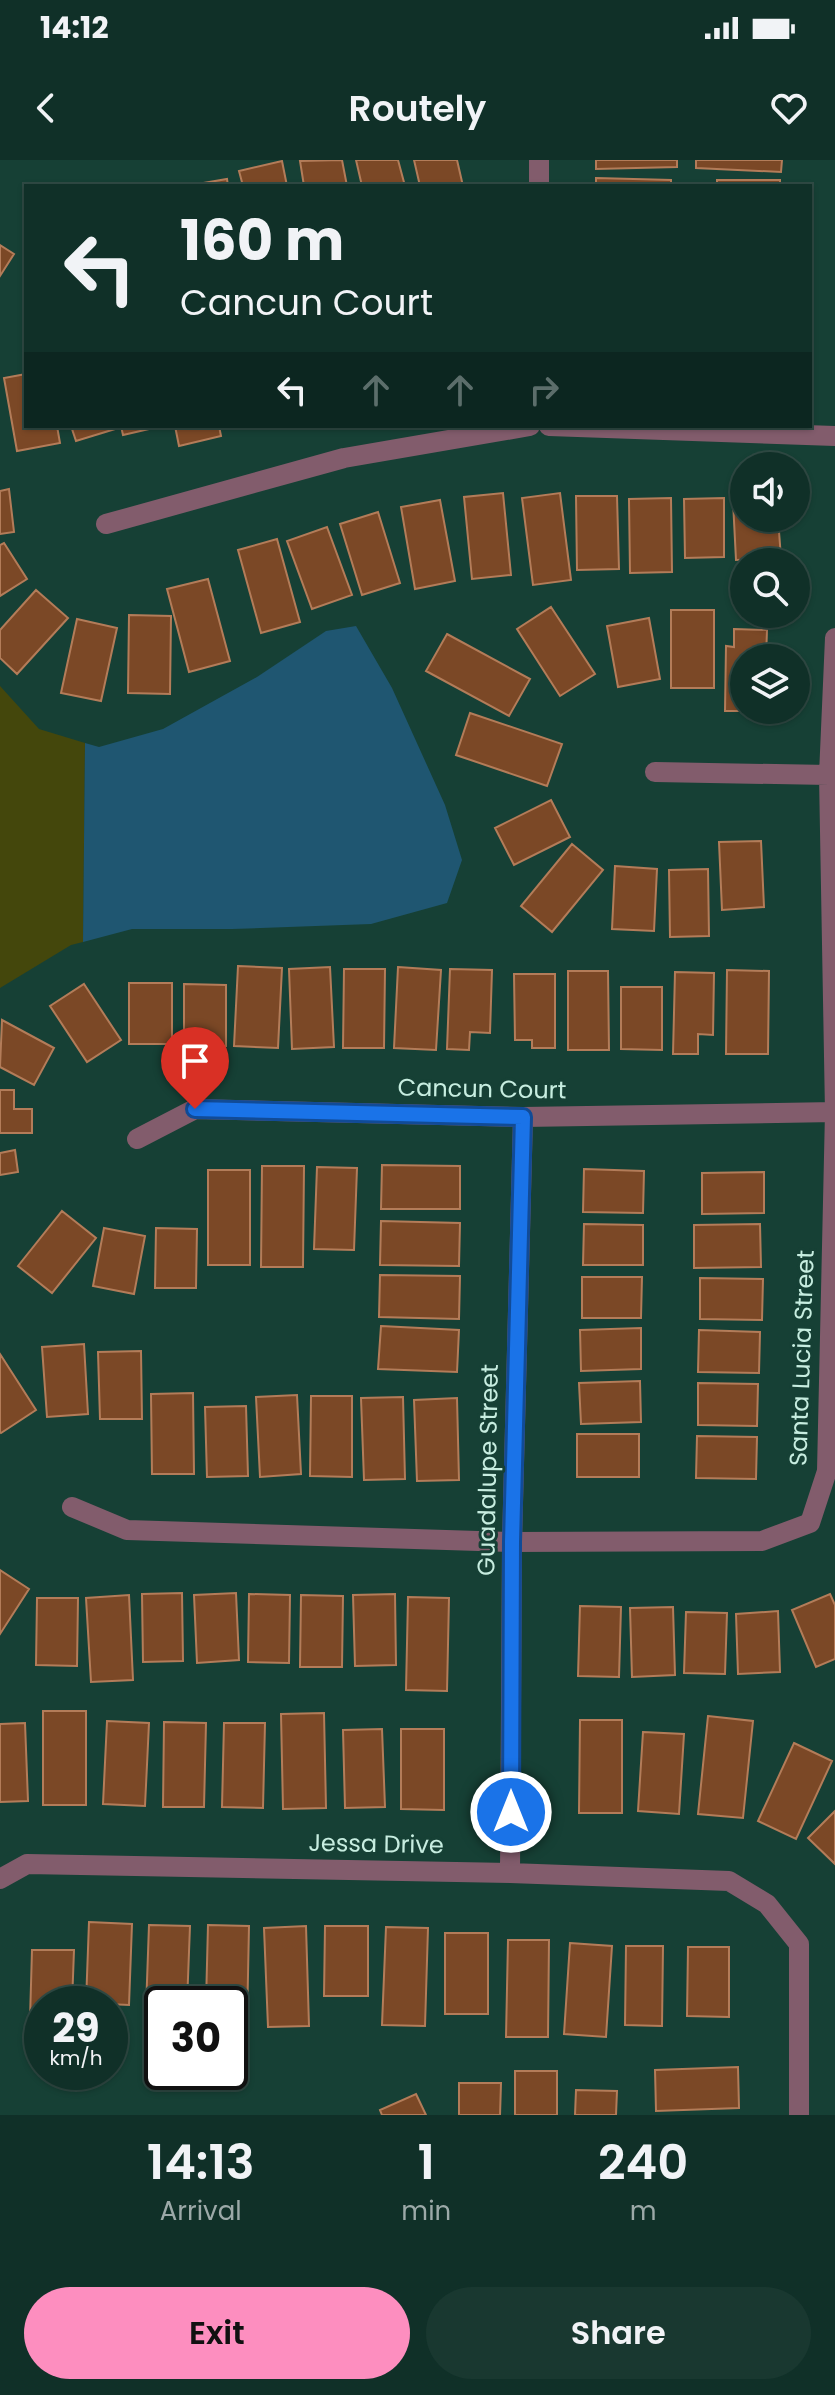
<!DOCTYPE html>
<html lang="en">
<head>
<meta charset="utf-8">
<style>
	body { margin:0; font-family:Poppins,sans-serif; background:#193830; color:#f1f3f6; height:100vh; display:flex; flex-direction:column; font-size:30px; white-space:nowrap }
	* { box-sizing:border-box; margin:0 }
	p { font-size:26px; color:#9ca9a8 }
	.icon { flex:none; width:44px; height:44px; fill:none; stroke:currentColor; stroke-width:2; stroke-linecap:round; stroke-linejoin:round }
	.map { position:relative; height:1955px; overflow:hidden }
	.drawer { display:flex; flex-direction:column; background:#103028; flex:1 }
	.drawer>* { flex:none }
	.top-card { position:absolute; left:24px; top:24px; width:788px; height:244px; border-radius:0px; box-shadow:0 2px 6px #0004,0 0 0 2px #304b45; background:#103028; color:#f1f3f6; overflow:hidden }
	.tools { position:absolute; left:730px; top:292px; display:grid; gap:16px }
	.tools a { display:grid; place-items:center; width:80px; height:80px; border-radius:50%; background:#103028; box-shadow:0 2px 6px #0004,0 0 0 2px #304b45; font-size:40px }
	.speed { position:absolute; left:24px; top:1826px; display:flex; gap:16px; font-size:40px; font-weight:700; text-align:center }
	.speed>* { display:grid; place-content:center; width:104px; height:104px; border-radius:50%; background:#103028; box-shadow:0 2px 6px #0004,0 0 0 2px #304b45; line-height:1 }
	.speed small { font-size:20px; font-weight:400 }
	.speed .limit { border:4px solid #111; border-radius:12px; background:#fff; color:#111 }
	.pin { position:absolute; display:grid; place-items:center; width:68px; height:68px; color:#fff; margin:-82px -34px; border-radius:50% 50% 50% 0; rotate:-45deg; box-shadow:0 0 8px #0007 }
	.pin .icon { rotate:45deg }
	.me { position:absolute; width:88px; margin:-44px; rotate:0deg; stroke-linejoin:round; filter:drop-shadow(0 0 6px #0008) }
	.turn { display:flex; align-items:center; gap:28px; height:168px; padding:0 24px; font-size:36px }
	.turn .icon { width:104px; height:104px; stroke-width:2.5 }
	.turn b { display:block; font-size:56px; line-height:68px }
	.lanes { display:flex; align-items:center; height:76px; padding:0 24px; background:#0003; justify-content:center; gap:40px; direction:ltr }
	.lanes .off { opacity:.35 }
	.eta { display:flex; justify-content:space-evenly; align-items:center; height:136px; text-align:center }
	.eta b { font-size:48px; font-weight:600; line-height:56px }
	.action { display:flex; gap:16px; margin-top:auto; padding:16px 24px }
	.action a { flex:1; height:92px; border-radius:48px; background:#fd8ebf; color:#111; font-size:32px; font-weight:600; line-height:92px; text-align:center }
	.action a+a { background:#193830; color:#f1f3f6 }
	.status { display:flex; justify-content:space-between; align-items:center; height:56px; padding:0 40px; background:#103028; direction:ltr }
	.status svg { height:22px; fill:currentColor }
	header { display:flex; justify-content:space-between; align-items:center; height:104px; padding:0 24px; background:#103028; font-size:36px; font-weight:600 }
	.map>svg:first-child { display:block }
	.green { fill:#44470c }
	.water { fill:#1f5671 }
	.building { fill:#7b4826; stroke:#b37c59; stroke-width:2 }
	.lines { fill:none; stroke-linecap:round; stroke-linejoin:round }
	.minor { stroke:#825c6c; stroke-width:20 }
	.route-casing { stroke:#114b97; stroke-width:20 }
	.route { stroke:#1a73e8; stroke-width:14 }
	.labels { text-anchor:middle; stroke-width:6; stroke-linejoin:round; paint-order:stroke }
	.street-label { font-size:24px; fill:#c7ede0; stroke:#164035 }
</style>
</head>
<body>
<div class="status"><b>14:12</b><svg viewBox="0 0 49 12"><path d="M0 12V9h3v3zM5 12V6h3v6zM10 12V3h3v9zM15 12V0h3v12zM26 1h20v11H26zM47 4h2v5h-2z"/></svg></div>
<header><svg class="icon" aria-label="back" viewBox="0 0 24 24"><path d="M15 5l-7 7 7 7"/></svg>Routely<svg class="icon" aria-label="heart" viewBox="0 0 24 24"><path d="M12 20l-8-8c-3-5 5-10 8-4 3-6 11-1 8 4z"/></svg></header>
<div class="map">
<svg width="835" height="1955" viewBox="0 0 835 1955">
	<rect width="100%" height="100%" fill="#164035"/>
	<path class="green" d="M 0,526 L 39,569 L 85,583 L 83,782 L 71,785 L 0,828 Z"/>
	<path class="water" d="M 356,466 L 392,528 L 445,645 L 462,700 L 447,743 L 371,764 L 232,769 L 132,769 L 83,782 L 85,583 L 99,587 L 163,569 L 257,517 L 326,471 Z"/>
	<path class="building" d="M 342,0 L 347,26 L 304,26 L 300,1 Z
		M 356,0 L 398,0 L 405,26 L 362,26 Z
		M 414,0 L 457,0 L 463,26 L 420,26 Z
		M 596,0 L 677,0 L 677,7 L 596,9 Z
		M 696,0 L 782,0 L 781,12 L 696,8 Z
		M 282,1 L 287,26 L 243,26 L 239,11 Z
		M 596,18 L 671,20 L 671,26 L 596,26 Z
		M 227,19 L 228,26 L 186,26 Z
		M 717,20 L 780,20 L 780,26 L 717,26 Z
		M 0,85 L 14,94 L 0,116 Z
		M 26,214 L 26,266 L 57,266 L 60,283 L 17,291 L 4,218 Z
		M 71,266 L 114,266 L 115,269 L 76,281 Z
		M 121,266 L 162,266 L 123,275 Z
		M 175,266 L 219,266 L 221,276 L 179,286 Z
		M 9,329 L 14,372 L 0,374 L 0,331 Z
		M 503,333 L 511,415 L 472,419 L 464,337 Z
		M 560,333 L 571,420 L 533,425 L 522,338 Z
		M 576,336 L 617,336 L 619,409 L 577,410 Z
		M 671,338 L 672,412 L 630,413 L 629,339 Z
		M 724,338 L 724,397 L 685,398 L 684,339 Z
		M 440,340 L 455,421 L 415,429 L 401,347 Z
		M 744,340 L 744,358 L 778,358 L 781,398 L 736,400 L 733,341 Z
		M 378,352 L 400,423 L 362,435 L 340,364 Z
		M 327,367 L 352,435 L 312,449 L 287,381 Z
		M 277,379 L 300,462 L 261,473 L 238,390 Z
		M 4,383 L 27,419 L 0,436 L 0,385 Z
		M 208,419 L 230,501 L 189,512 L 167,429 Z
		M 36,430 L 68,458 L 17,514 L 0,498 L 0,470 Z
		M 551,447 L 595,514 L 560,536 L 517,469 Z
		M 671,450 L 714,450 L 714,528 L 671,528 Z
		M 129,455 L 171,456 L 170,534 L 128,533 Z
		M 649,458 L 660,519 L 618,527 L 607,466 Z
		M 77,459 L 117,468 L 101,541 L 61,533 Z
		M 734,469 L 767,470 L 766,498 L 744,498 L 744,550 L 766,551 L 725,551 L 726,486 L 734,487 Z
		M 447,474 L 530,519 L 509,556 L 426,511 Z
		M 470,553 L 562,584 L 547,626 L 456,595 Z
		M 551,640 L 570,677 L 514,705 L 495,668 Z
		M 761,681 L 764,747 L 722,750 L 719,682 Z
		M 572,684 L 603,710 L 552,772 L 521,746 Z
		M 615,706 L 657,709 L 654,771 L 612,769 Z
		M 708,709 L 709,776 L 670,777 L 669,710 Z
		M 238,806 L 282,808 L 278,888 L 234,886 Z
		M 330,807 L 334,887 L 292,889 L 289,809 Z
		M 398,807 L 441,810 L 436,890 L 394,888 Z
		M 344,809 L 385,809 L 384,888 L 343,888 Z
		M 450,809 L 492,810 L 490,873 L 470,872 L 469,890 L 447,889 Z
		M 727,810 L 769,811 L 768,894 L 726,894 Z
		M 568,811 L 608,811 L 609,890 L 568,890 Z
		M 675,812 L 714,813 L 713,875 L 698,874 L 698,894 L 673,894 Z
		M 514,814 L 555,814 L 555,888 L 532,888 L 532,880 L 515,880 Z
		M 129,823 L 172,823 L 172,884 L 129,884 Z
		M 84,824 L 121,880 L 87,902 L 50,846 Z
		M 184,824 L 226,825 L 226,886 L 184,886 Z
		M 621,827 L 662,827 L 662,890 L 621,889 Z
		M 2,860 L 54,888 L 34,925 L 0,907 Z
		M 0,930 L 14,930 L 14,949 L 32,949 L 32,973 L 0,973 Z
		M 15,990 L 18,1012 L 0,1015 L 0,993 Z
		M 382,1005 L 460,1006 L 460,1049 L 381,1049 Z
		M 262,1006 L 304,1006 L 303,1107 L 261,1107 Z
		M 317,1007 L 357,1008 L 354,1090 L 314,1089 Z
		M 584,1009 L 644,1011 L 643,1053 L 583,1052 Z
		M 208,1010 L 250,1010 L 250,1105 L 208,1105 Z
		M 764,1012 L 764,1053 L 702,1054 L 702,1013 Z
		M 62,1051 L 96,1078 L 52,1133 L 18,1106 Z
		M 381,1061 L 460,1063 L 459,1106 L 380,1105 Z
		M 584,1064 L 643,1065 L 643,1105 L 583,1105 Z
		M 760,1064 L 761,1107 L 694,1108 L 694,1065 Z
		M 104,1068 L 145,1076 L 134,1134 L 93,1126 Z
		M 156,1068 L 197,1069 L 196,1128 L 155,1128 Z
		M 380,1115 L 460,1116 L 459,1159 L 379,1157 Z
		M 582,1117 L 642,1117 L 641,1158 L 582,1158 Z
		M 700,1118 L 763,1119 L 762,1160 L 700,1159 Z
		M 381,1166 L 459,1170 L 457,1212 L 378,1209 Z
		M 641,1168 L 641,1209 L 581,1211 L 580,1170 Z
		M 699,1170 L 760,1172 L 759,1213 L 698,1212 Z
		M 84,1184 L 88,1254 L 47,1257 L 42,1187 Z
		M 141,1191 L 142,1259 L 100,1259 L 98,1192 Z
		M 0,1194 L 36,1250 L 1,1273 L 0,1272 Z
		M 640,1221 L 641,1262 L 581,1264 L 579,1223 Z
		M 698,1223 L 758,1224 L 757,1266 L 698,1265 Z
		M 193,1233 L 194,1314 L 152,1314 L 151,1234 Z
		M 297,1235 L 301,1314 L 260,1317 L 256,1237 Z
		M 311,1236 L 352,1236 L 352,1317 L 310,1316 Z
		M 403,1237 L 405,1319 L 364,1320 L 361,1238 Z
		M 457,1238 L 459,1320 L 417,1321 L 414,1240 Z
		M 246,1246 L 248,1316 L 207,1317 L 205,1247 Z
		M 577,1274 L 639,1274 L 639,1317 L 577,1317 Z
		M 697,1276 L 757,1277 L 756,1319 L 696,1318 Z
		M 0,1410 L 29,1429 L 0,1474 Z
		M 182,1433 L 183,1501 L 143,1502 L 142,1434 Z
		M 236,1433 L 239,1500 L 197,1503 L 194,1435 Z
		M 249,1434 L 290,1435 L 289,1503 L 248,1502 Z
		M 395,1434 L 396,1505 L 355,1506 L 353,1435 Z
		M 830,1434 L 835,1445 L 835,1499 L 816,1507 L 792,1450 Z
		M 129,1435 L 133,1520 L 91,1522 L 86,1438 Z
		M 301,1435 L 343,1436 L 342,1507 L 300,1507 Z
		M 408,1437 L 449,1438 L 447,1531 L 406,1530 Z
		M 37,1438 L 78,1438 L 77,1506 L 36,1505 Z
		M 580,1446 L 621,1447 L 619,1517 L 578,1516 Z
		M 673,1447 L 675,1515 L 632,1517 L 630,1448 Z
		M 778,1451 L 780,1512 L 738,1514 L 736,1454 Z
		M 686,1452 L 727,1453 L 725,1514 L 684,1513 Z
		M 43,1551 L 86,1551 L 86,1645 L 43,1645 Z
		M 324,1553 L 326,1648 L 283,1649 L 281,1554 Z
		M 708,1556 L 753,1561 L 743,1658 L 698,1654 Z
		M 580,1560 L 622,1560 L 622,1653 L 579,1653 Z
		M 107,1561 L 149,1563 L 145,1646 L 103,1644 Z
		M 164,1562 L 206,1563 L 204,1647 L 163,1647 Z
		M 25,1563 L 28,1641 L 0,1642 L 0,1564 Z
		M 224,1563 L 265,1563 L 263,1648 L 222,1647 Z
		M 382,1569 L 385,1647 L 345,1648 L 343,1570 Z
		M 401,1569 L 444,1569 L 444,1650 L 401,1649 Z
		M 643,1572 L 684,1574 L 679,1654 L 638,1651 Z
		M 794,1583 L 832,1601 L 796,1679 L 758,1661 Z
		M 835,1651 L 835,1704 L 808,1678 Z
		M 89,1762 L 132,1764 L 129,1845 L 86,1843 Z
		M 149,1765 L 190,1766 L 187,1844 L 162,1844 L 162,1850 L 146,1849 Z
		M 208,1765 L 249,1766 L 247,1864 L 230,1864 L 230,1844 L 206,1843 Z
		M 306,1766 L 309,1866 L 268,1867 L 264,1768 Z
		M 325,1766 L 368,1766 L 368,1836 L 324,1836 Z
		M 386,1767 L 428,1768 L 425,1866 L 382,1865 Z
		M 445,1773 L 488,1773 L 488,1854 L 445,1854 Z
		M 508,1780 L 549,1780 L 548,1877 L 506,1877 Z
		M 570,1783 L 612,1786 L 606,1877 L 564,1874 Z
		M 626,1786 L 663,1786 L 662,1866 L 625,1865 Z
		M 688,1787 L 729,1787 L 729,1857 L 687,1856 Z
		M 32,1790 L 74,1790 L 72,1844 L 42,1844 L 42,1859 L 30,1859 Z
		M 738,1907 L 739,1948 L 656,1951 L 655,1910 Z
		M 515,1911 L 557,1911 L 557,1955 L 515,1955 Z
		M 459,1923 L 501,1923 L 500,1955 L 459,1955 Z
		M 576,1930 L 617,1931 L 616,1955 L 575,1955 Z
		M 416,1934 L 426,1955 L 382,1955 L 380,1950 Z"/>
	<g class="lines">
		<path class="minor" d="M 539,26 L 539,0
			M 549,266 L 835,276
			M 106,364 L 344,298 L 530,266
			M 655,612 L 829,615
			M 137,979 L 195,949 L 523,957 L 835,952
			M 72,1347 L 127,1370 L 512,1382 L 762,1381 L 810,1363 L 827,1311 L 835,952 L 829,615 L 835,478
			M 510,1713 L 512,1382 L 523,957
			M 0,1719 L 27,1704 L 510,1713 L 729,1721 L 767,1744 L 799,1784 L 799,1955"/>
	</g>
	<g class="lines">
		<g class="route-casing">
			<path id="route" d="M 195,949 L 523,957 L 512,1382 L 511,1652"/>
		</g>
		<use href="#route" class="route"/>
	</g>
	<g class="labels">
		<g class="street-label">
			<text transform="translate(482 929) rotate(1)" y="8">Cancun Court</text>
			<text transform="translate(802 1198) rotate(-88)" y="8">Santa Lucia Street</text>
			<text transform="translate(488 1310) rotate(-89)" y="8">Guadalupe Street</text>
			<text transform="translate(376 1684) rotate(1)" y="8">Jessa Drive</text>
		</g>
	</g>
</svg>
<div class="tools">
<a><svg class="icon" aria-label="sound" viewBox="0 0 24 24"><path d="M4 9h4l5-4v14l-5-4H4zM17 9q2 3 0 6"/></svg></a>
<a><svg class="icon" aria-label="search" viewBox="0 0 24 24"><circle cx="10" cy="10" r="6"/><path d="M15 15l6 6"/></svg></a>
<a><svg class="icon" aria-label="layers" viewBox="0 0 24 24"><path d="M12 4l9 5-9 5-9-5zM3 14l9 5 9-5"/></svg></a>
</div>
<div class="speed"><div>29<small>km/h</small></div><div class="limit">30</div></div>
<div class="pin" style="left:195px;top:949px;background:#d93025"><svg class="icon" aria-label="arrive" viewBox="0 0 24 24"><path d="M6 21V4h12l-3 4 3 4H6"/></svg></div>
<svg class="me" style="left:511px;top:1652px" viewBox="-20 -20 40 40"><circle r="17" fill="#1a73e8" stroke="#fff" stroke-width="3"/><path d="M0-11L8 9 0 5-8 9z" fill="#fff"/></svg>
<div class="top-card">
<div class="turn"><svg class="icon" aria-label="left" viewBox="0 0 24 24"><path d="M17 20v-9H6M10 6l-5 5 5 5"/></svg><div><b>160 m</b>Cancun Court</div></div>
<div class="lanes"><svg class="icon" aria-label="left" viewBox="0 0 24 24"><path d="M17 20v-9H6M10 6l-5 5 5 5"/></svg><svg class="icon off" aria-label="ahead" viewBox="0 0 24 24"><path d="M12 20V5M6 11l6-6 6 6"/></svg><svg class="icon off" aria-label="ahead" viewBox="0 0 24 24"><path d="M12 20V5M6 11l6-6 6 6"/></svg><svg class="icon off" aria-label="right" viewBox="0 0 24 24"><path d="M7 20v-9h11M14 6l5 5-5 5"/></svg></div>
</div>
</div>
<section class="drawer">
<div class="eta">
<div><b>14:13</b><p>Arrival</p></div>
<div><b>1</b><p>min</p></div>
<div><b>240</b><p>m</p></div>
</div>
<div class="action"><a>Exit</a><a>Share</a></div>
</section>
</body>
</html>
